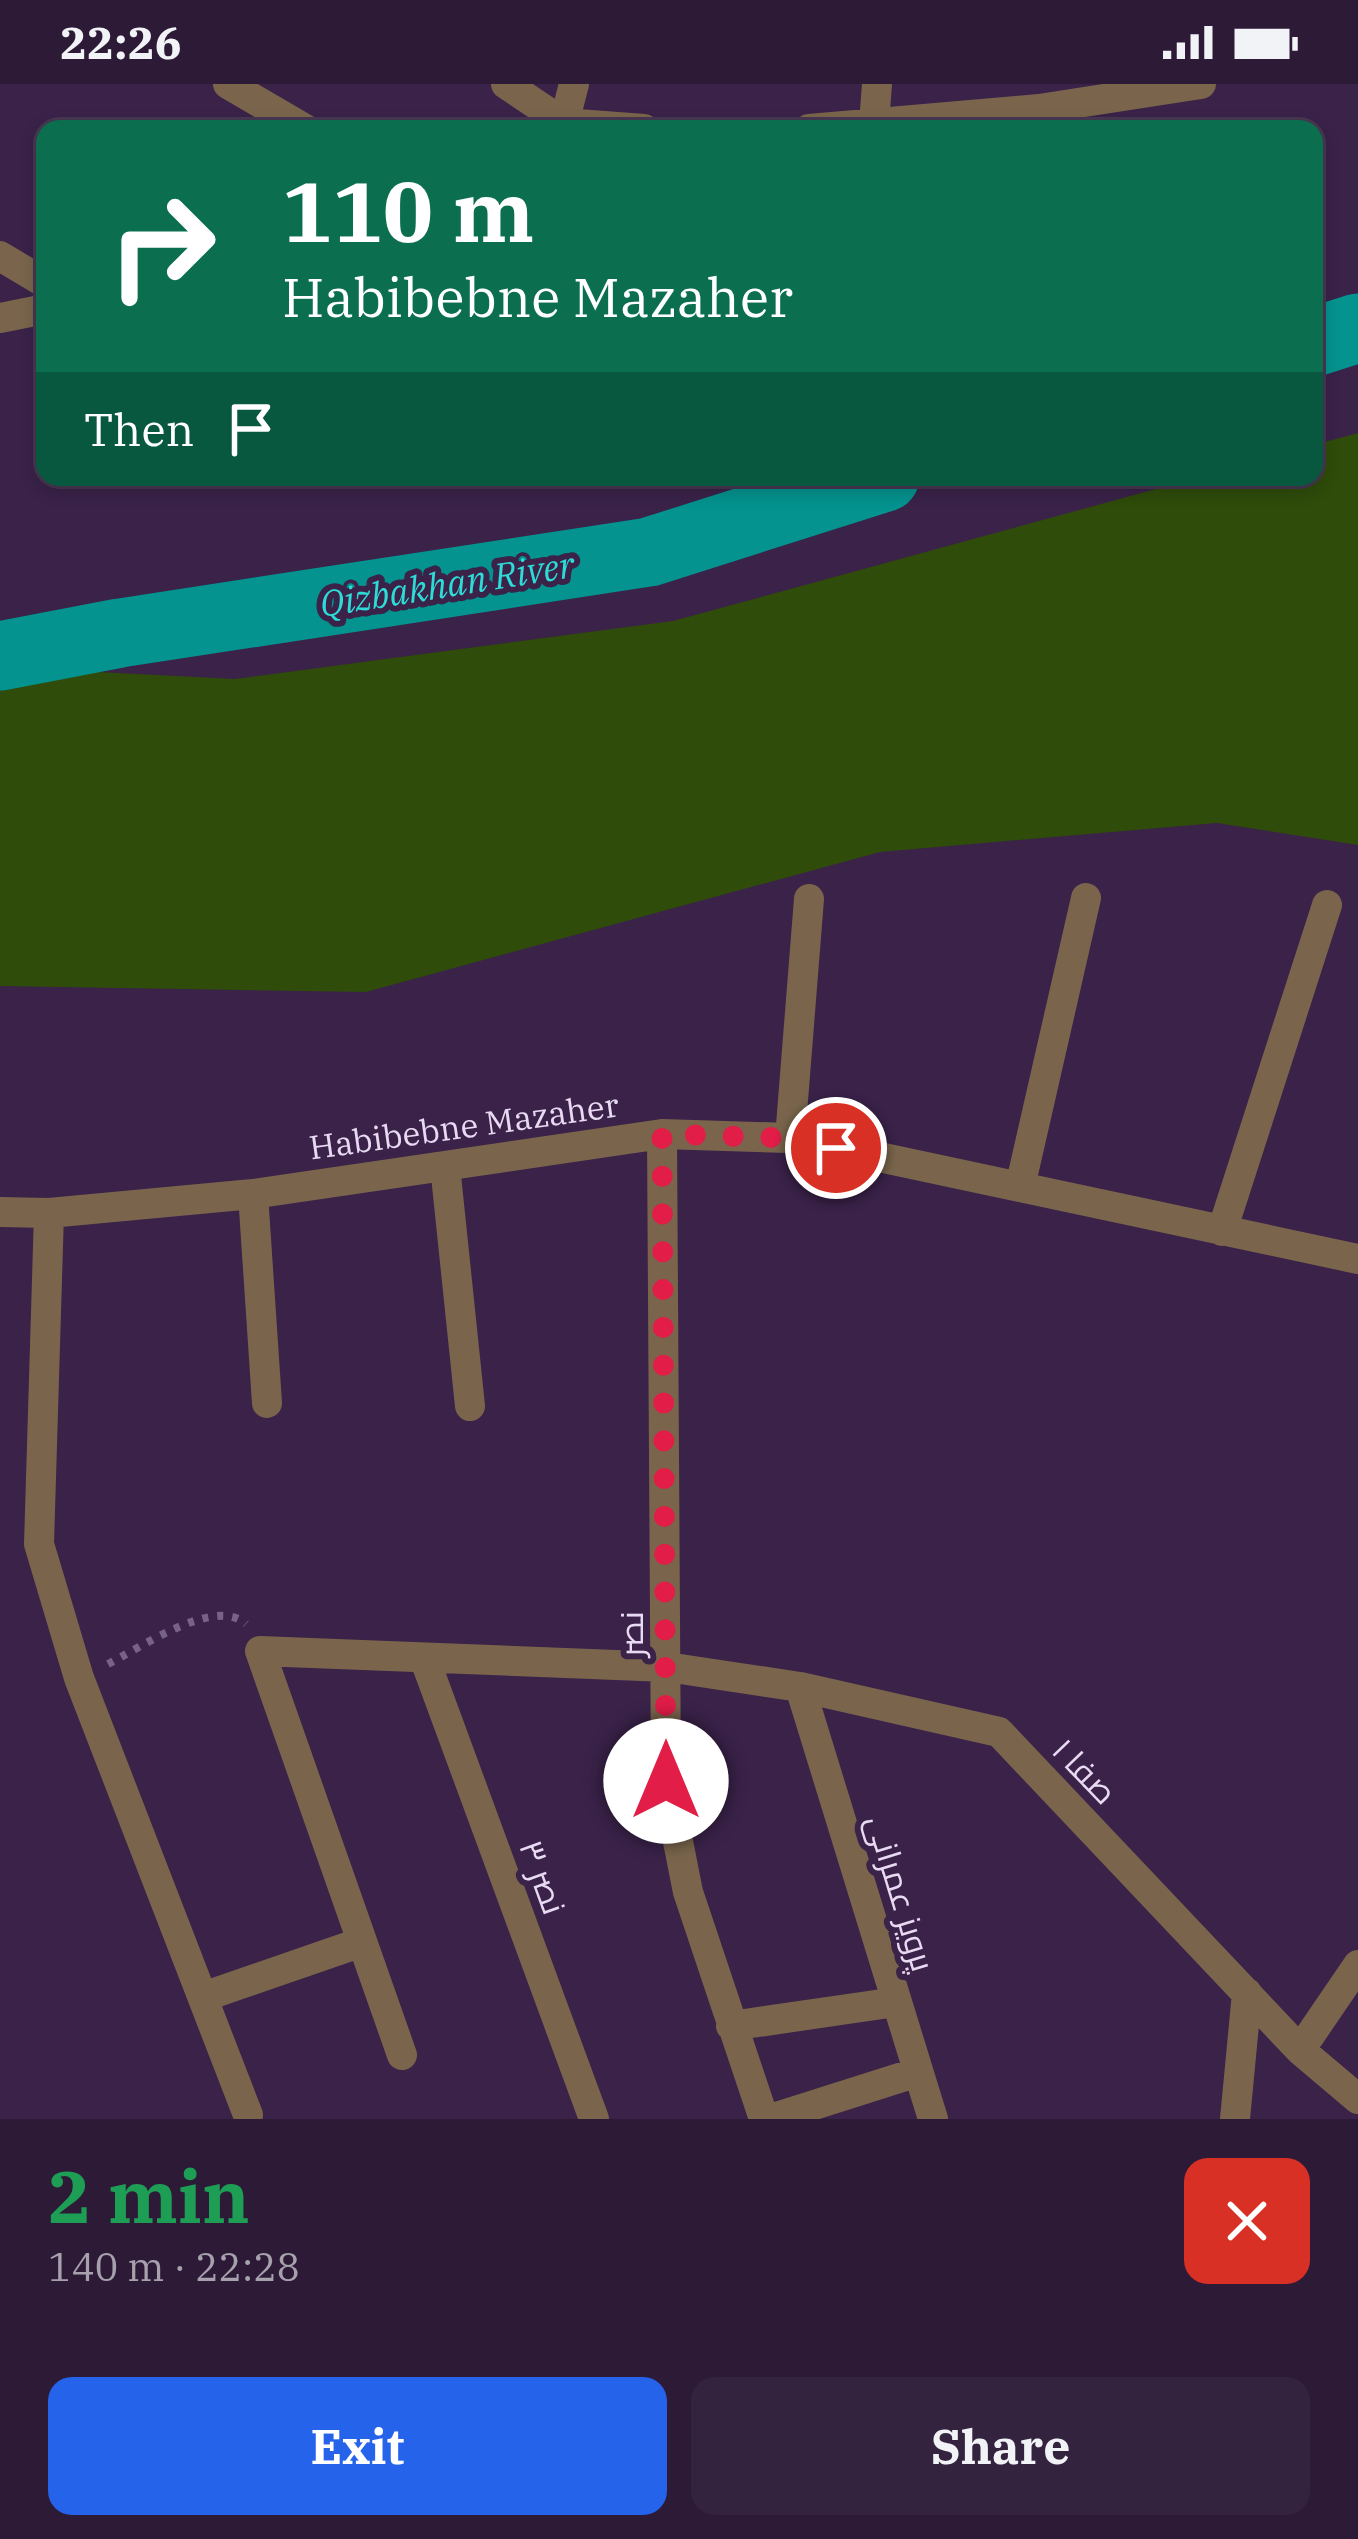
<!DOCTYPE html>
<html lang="en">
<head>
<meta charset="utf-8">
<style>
	body { margin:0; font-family:"IBM Plex Serif",Cairo,serif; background:#34233f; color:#f1f3f6; height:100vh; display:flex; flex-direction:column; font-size:45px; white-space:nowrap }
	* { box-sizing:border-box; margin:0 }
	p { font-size:39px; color:#a6a1ad }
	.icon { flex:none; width:66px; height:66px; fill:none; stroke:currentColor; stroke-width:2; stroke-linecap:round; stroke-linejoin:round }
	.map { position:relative; height:2035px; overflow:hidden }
	.sheet { display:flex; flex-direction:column; background:#2c1a37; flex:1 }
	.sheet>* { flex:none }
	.guide { position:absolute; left:36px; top:36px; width:1287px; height:366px; border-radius:24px; box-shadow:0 6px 18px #0003,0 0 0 3px #483852; background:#0b6e4f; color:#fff; overflow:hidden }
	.pin { position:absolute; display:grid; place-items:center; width:102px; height:102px; color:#fff; margin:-51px; border:6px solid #fff; border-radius:50%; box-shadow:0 3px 12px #0007 }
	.me { position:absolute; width:132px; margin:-66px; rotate:0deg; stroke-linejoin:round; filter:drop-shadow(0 0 9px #0008) }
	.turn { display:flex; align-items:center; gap:42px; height:252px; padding:0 48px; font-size:54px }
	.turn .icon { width:156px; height:156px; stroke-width:2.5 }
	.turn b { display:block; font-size:84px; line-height:102px }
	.then { display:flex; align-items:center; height:114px; padding:0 48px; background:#0003; gap:24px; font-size:45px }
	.round { display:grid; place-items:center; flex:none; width:126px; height:126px; border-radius:24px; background:#34233f }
	.headline { display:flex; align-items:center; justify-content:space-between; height:204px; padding:0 48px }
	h1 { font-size:72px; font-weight:800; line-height:90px; color:#1e9e55 }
	.button { display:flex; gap:24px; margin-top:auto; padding:24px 48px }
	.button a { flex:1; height:138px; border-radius:24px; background:#2563eb; color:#fff; font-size:48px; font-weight:800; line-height:138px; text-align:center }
	.button a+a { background:#34233f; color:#f1f3f6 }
	.status { display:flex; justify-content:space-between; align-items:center; height:84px; padding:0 60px; background:#2c1a37; direction:ltr }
	.status svg { height:33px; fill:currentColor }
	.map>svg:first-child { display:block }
	.green { fill:#2f4c0a }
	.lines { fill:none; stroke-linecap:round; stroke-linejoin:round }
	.river { stroke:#04938f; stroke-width:69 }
	.path { stroke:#776385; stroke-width:8; stroke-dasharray:6 9; stroke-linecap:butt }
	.minor { stroke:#7a654c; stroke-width:30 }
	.route { stroke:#e11d48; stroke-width:21; stroke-dasharray:0 37.8 }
	.labels { text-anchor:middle; stroke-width:12; stroke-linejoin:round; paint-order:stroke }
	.street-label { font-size:33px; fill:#e9daf3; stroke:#3a2249 }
	.water-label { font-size:36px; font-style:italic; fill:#2ddcd6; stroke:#3a2249 }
</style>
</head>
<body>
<div class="status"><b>22:26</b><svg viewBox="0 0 49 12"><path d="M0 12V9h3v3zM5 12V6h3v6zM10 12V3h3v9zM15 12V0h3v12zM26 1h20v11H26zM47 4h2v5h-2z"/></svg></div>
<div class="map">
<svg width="1358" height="2035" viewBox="0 0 1358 2035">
	<rect width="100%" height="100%" fill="#3a2249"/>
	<path class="green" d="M 1358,349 L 1358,761 L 1217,739 L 880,768 L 366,908 L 0,902 L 0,583 L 235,595 L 673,537 L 1200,393 L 1314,393 L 1314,361 Z"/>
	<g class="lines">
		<path class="river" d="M 1314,258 L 1358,244
			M 0,572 L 120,549 L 649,468 L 885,393"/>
		<path class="path" d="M 108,1580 C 140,1564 215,1512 246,1540"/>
		<path class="minor" d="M 228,0 L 305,45
			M 506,0 L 564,39 L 574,0
			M 874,40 L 877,0
			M 552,45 L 564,39 L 644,45
			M 809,45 L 1039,25 L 1201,0
			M 0,172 L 45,199
			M 0,234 L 45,225
			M 662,1050 L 666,1697 L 688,1808 L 764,2035
			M 790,1054 L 809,815
			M 445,1082 L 470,1322
			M 1020,1103 L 1086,814
			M 253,1110 L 267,1319
			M 0,1128 L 49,1129 L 253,1110 L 662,1050 L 790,1054 L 1358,1175
			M 49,1129 L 39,1460 L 79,1594 L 248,2031
			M 1222,1147 L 1327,821
			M 425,1576 L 594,2035
			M 800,1603 L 933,2035
			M 203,1913 L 362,1858
			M 731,1942 L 896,1918
			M 1300,1966 L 1358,1881
			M 402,1971 L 260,1567 L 667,1583 L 800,1603 L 999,1648 L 1300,1966 L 1358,2015
			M 770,2035 L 918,1988
			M 1235,2035 L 1247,1909"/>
	</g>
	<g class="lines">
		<path class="route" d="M 666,1697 L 662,1050 L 790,1054 L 836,1064"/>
	</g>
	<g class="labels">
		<g class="street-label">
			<text transform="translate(464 1042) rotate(-8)" y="12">Habibebne Mazaher</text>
			<text transform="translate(631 1550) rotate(-90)" y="12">نصر</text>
			<text transform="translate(1085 1687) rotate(46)" y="12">صفا ۱</text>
			<text transform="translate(543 1793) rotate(70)" y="12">نصر ۳</text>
			<text transform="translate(901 1809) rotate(73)" y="12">پرویز عمرانی</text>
		</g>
		<g class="water-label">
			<text transform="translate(447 500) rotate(-9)" y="13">Qizbakhan River</text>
		</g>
	</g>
</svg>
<div class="pin" style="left:836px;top:1064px;background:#d93025"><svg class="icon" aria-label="arrive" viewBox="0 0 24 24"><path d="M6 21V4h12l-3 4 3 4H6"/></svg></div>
<svg class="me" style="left:666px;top:1697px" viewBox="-20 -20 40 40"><circle r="19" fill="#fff"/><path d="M0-13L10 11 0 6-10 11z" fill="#e11d48"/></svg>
<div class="guide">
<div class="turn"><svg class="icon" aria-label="right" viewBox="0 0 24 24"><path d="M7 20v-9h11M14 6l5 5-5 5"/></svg><div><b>110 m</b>Habibebne Mazaher</div></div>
<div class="then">Then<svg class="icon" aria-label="arrive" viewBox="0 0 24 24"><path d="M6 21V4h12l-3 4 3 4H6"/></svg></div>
</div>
</div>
<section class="sheet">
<div class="headline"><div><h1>2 min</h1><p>140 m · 22:28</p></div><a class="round" style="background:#d93025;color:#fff"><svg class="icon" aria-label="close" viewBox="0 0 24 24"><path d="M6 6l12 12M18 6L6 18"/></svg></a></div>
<div class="button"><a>Exit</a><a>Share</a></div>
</section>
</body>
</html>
